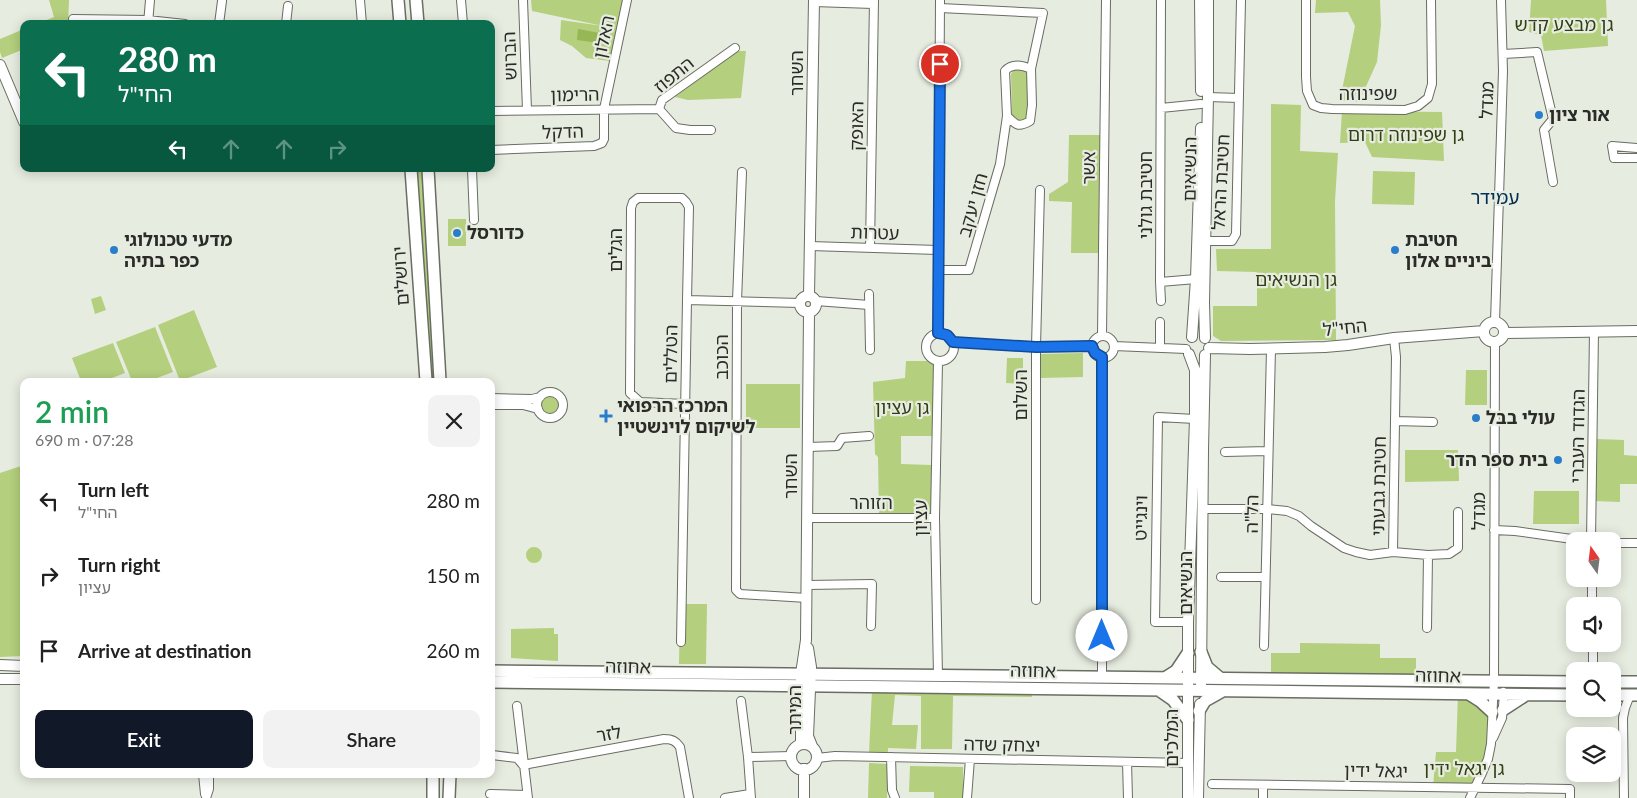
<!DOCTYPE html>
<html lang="en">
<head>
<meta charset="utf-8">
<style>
	body { margin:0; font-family:Lato,"Noto Sans Hebrew",sans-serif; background:#f2f2f2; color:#222; height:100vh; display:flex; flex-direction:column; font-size:19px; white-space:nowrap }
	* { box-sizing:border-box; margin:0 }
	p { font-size:16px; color:#767676 }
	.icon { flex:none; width:28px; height:28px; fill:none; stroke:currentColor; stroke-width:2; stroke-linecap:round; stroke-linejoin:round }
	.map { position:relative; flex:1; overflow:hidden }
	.drawer { position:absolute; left:20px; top:378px; width:475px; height:400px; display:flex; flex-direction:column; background:#fff; border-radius:10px; box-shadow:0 2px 12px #0003 }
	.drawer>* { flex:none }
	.banner { position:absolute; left:20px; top:20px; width:475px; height:152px; border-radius:10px; box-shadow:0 2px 12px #0003; background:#0b6e4f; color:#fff; overflow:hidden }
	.needle { width:32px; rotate:346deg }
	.tools { position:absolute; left:1566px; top:532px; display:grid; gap:10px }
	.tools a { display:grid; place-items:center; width:55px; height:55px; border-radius:10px; background:#fff; box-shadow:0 2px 12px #0003; font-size:25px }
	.pin { position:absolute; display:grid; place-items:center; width:42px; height:42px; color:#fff; margin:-21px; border:2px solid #fff; border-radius:50%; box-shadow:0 1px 5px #0007 }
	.me { position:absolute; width:55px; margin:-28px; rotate:0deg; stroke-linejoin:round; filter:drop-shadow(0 0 4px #0008) }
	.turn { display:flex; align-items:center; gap:18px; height:105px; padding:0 15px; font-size:22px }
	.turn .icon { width:65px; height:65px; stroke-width:2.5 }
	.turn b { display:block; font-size:35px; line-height:42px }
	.lanes { display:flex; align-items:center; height:48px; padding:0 15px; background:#0003; justify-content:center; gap:25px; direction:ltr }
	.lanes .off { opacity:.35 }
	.round { display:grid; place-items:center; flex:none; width:52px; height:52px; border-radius:10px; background:#f2f2f2 }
	.head { display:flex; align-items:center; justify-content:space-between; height:85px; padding:0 15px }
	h1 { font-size:30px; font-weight:600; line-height:38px; color:#1e9e55 }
	.cta { display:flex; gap:10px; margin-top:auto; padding:10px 15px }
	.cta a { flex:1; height:58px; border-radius:10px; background:#111827; color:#fff; font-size:20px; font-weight:600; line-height:58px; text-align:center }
	.cta a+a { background:#f2f2f2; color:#222 }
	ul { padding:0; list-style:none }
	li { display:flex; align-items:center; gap:15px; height:75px; padding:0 15px }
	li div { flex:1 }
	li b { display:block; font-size:19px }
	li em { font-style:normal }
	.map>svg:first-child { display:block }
	.green { fill:#b4cf7d }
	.water { fill:#97b655 }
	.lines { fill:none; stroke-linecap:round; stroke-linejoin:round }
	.minor-casing { stroke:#696d62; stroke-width:10 }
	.tertiary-casing { stroke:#696d62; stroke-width:12 }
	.secondary-casing { stroke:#696d62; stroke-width:14 }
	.minor { stroke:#fff; stroke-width:8 }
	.tertiary { stroke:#fff; stroke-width:10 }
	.secondary { stroke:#fff; stroke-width:11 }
	.route-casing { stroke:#114b97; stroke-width:12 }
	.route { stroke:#1a73e8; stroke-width:9 }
	.poi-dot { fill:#297ecc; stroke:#e7ece0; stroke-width:2 }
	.labels { text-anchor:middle; stroke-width:4.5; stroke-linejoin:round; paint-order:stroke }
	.park-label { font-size:18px; fill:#323e16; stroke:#e7ece0 }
	.street-label { font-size:18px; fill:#2b2c28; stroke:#e7ece0 }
	.poi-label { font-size:18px; font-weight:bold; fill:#2b2c28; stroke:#e7ece0; text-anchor:start }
	.neighbourhood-label { font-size:19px; fill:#032d52; stroke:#e7ece0 }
</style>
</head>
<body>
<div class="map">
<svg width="1637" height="798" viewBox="0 0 1637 798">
	<rect width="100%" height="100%" fill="#e7ece0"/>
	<path class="green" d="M 49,0 L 69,0 L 68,24 L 37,24 L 54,17 Z
		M 531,0 L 623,0 L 610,61 L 586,58 L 572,46 L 560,40 L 561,20 L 603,26 L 532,11 Z
		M 1316,0 L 1380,0 L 1381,25 L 1377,62 L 1359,102 L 1340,100 L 1355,26 L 1348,12 L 1315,13 Z
		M 1531,0 L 1606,0 L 1608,46 L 1544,51 L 1541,35 L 1529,32 Z
		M 24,29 L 24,49 L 2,58 L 0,52 L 0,39 Z
		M 737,51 L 746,51 L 741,98 L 688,100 L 675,97 Z
		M 1024,68 C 1032,82 1030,106 1025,120 L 1016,121 L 1012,114 L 1011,74 L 1015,69 Z
		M 1271,104 L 1301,105 L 1300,151 L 1338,153 L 1335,201 L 1336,340 L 1221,341 L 1213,336 L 1213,306 L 1257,306 L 1257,272 L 1217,271 L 1216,249 L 1271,249 Z
		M 1342,111 L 1442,112 L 1444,161 L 1372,157 L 1365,142 L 1340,143 Z
		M 1069,135 L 1101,135 L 1099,253 L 1071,253 L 1072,202 L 1049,201 L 1049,194 L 1068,182 Z
		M 416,169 L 423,169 L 436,381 L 429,381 Z
		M 1373,171 L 1415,172 L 1414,205 L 1372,204 Z
		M 448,219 L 466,219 L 466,246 L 448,246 Z
		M 101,296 L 106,310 L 95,314 L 91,299 Z
		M 194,310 L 217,367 L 180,381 L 158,325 Z
		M 155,327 L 173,372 L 149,381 L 132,381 L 116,342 Z
		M 113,343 L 125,373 L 104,381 L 81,381 L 72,358 Z
		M 1083,353 L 1083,377 L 1041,378 L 1040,354 Z
		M 1007,358 L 1023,358 L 1023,384 L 1006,383 Z
		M 906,361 L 930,361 L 934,364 L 932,436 L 901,436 L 901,464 L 931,465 L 933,515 L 879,514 L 878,457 L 875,454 L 873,382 L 905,378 Z
		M 1466,370 L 1487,370 L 1487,405 L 1465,405 Z
		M 746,384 L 800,384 L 800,428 L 746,428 Z
		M541 405a9 9 0 1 1 18 0a9 9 0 1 1-18 0Z
		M 1596,439 L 1624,440 L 1624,455 L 1637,456 L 1637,484 L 1620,484 L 1620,502 L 1594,501 Z
		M 1405,450 L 1458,450 L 1459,481 L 1405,482 Z
		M 24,465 L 24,656 L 0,657 L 0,473 Z
		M 1534,491 L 1579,491 L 1579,524 L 1533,524 Z
		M526 555a8 8 0 1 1 16 0a8 8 0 1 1-16 0Z
		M 680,604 L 707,604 L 706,664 L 679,664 Z
		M 554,628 L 554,634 L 558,634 L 558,661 L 511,658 L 511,629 Z
		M 1300,643 L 1380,644 L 1380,658 L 1416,658 L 1416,677 L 1271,677 L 1271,653 L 1300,653 Z
		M 872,690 L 1032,693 L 1032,697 L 953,696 L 952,749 L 921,749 L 921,696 L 895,695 L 892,725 L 918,725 L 916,749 L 888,748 L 888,754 L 869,753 Z
		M 1458,694 L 1492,712 L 1490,749 L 1476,788 L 1433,787 L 1436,752 L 1456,752 Z
		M 869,763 L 888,764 L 887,798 L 868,798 Z
		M 910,766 L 963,767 L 963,798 L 934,798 L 934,792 L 909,792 Z"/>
	<path class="water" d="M 578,29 L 600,33 L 599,43 L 577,40 Z"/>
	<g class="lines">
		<g class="minor-casing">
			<path id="minor" d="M 360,0 L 362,24
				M 461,0 L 463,24
				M 523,0 L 527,110
				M 1161,0 L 1160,282 L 1196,279
				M 1306,0 L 1306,77 L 1307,91 L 1313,105 L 1321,108 L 1332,109 L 1405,110 L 1418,106 L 1428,98 L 1432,84 L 1431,0
				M 814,2 L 873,4
				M 940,8 L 1043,13 L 1031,69 L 1032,105 L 1030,121 C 1018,128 1016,125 1007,116
				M 73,19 L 148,20 L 185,24
				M 148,24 L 150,0
				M 219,24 L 222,1
				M 286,24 L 288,6
				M 1503,54 L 1537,52 L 1553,119 L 1544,130 L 1553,182
				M 1208,97 L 1239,98
				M 1161,108 L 1201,104
				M 491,111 L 659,109
				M 711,130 L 690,130 L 676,128 L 659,109 L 662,100 L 735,48
				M 1637,148 L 1612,146 L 1614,158 L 1637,158
				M 491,150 L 594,146 L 602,143 L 604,139 L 604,109 L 627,0
				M 472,169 L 474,220
				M 742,172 L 737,301 L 736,590 L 740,594 L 807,598
				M 1205,241 L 1232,241 L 1236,234 L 1241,0
				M 810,246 L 938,250
				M 870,248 L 874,0
				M 938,270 L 969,270 L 1000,164 L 1007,116 L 1005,71 C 1012,63 1022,65 1031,69
				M 1160,282 L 1161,301
				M 869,294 L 870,350
				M 816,301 L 869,305
				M 1495,322 L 1503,71 L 1501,0
				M 938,333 L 940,0
				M926 347a14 14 0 1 1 28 0a14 14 0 1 1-28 0Z
				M 1102,336 L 1106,0
				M1092 347a11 11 0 1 1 22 0a11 11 0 1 1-22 0Z
				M 953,342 L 1036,347 L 1092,346
				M 1114,346 L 1186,349
				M 1160,348 L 1160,322
				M 1102,357 L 1102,677
				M 938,361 L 935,518 L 938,676
				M537 405a13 13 0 1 1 26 0a13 13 0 1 1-26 0Z
				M 491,398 L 532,399 L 540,397
				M 685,404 L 640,402 L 630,393 L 631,208 L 633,202 L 638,198 L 682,198 L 686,202 L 689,207 L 687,300
				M 491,405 L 523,405 L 538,409
				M 1395,421 L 1433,422
				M 808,447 L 837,446 L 842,438 L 869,436
				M 1225,452 L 1268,451
				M 1203,509 L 1267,509 L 1287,511 L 1299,516 L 1311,526 L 1344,548 L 1356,552 L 1370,555 L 1393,552 L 1428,555 L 1449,554 L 1458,548 L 1458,512
				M 807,518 L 935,518
				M 1494,530 L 1515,531 L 1586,541
				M 1591,541 L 1594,331
				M 1612,543 L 1637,543
				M 1393,552 L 1396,357 L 1394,338
				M 1221,577 L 1265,577
				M 1592,579 L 1592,606
				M 807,585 L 872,584 L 871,626
				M 1036,600 L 1036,347 L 1040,190
				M 1188,622 L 1155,622 L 1158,417 L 1195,419
				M 1427,628 L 1428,555
				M 681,642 L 687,300 L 800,303
				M 1593,644 L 1593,671
				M 1264,646 L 1271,349
				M 741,701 L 748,757 L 751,798
				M 517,706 L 528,798
				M 1493,738 L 1502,718 L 1504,694 L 1503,692
				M 492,755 L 517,758 L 523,765
				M 748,757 L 791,756
				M 891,757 L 892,790 L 895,798
				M 817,758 L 835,756 L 1188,763
				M 1127,762 L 1128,798
				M 523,765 L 664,739 C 672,739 676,741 680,747 L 689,798
				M 203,774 L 205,794
				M 1212,784 L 1570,789 L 1570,798
				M 490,794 L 527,795
				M 206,798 L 209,789 L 209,774
				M 725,798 L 750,794
				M 967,798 L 970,759
				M 1263,798 L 1263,785
				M 1470,798 L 1482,773 L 1488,759 L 1491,744 L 1494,681 L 1495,342
				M 1624,798 L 1623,718 L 1625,708 L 1630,695"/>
		</g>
		<g class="tertiary-casing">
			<path id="tertiary" d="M 1200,0 L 1201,91
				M 0,65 L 24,122
				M800 304a8 8 0 1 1 16 0a8 8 0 1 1-16 0Z
				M 809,296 L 814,0
				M1484 332a10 10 0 1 1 20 0a10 10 0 1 1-20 0Z
				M 1504,333 L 1637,331
				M 1192,337 L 1196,279 L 1201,128
				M 1205,338 L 1204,303 L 1208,97 L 1208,0
				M 1209,348 L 1250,349 L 1325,347 L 1348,345 L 1394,338 L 1484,331
				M 808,648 L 811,667 L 808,736 L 812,746
				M 0,665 L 24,666
				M 0,679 L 24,679
				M 1201,685 L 1203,450 L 1205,355
				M 801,744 L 801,674 L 806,640 L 809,313
				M791 757a13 13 0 1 1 26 0a13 13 0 1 1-26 0Z
				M 804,798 L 804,769
				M 1188,798 L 1188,622 L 1195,419 L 1195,370 L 1189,354
				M 1198,798 L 1200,704"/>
		</g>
		<g class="secondary-casing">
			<path id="secondary" d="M 398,0 L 400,24
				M 416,0 L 418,24
				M 411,169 L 426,381
				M 428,169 L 440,381
				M 1201,652 L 1207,667 L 1220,678
				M 491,671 L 1575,682
				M 1165,678 L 1176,671 L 1188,653
				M 491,682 L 1575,695
				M 1612,682 L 1637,682
				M 1160,691 L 1173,700 L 1188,720
				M 1469,694 L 1480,701 L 1492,712
				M 1612,695 L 1637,695
				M 1503,710 L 1526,695
				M 1199,711 L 1205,701 L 1221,692
				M 433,798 L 433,774
				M 449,798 L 450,774"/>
		</g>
		<use href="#minor" class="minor"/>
		<use href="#tertiary" class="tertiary"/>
		<use href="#secondary" class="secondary"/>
	</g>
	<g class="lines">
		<g class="route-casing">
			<path id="route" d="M 940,64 L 938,333 L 947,335 L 953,342 L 1036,347 L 1092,346 L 1095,353 L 1102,357 L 1102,636"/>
		</g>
		<use href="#route" class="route"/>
	</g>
	<g class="poi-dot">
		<circle cx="1539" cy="115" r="5"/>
		<circle cx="457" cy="233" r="5"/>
		<circle cx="114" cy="250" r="5"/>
		<circle cx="1395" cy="250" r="5"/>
		<path d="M603.5 408.5h5v5h5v5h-5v5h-5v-5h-5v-5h5z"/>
		<circle cx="1476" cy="418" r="5"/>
		<circle cx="1558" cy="460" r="5"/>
	</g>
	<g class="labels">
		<g class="park-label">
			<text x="1564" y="31">גן מבצע קדש</text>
			<text x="1406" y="141">גן שפינוזה דרום</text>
			<text x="1296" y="286">גן הנשיאים</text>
			<text x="902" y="414">גן עציון</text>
			<text x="1464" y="775">גן יגאל ידין</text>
		</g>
		<g class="street-label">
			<text transform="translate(604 37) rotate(-78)" y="6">האלון</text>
			<text transform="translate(510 56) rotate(-92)" y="6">הברוש</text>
			<text transform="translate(797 73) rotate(-90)" y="6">השחר</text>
			<text transform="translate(674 75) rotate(-39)" y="6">התפוז</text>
			<text x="1368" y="100">שפינוזה</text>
			<text transform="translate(575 95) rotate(-1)" y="6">הרימון</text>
			<text transform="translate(1487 100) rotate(-88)" y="6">מגדל</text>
			<text transform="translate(857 126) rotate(-89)" y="6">האופק</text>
			<text transform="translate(563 132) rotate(-2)" y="6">הדקל</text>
			<text transform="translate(1089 168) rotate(-89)" y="6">אשר</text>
			<text transform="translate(1190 169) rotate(-89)" y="6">הנשיאים</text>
			<text transform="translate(1221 182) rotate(-87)" y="6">חטיבת הראל</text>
			<text transform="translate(1146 195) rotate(-90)" y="6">חטיבת גולני</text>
			<text transform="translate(973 205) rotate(-74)" y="6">חזן יעקב</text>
			<text transform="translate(875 233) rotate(2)" y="6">עטרות</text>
			<text transform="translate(616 250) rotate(-90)" y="6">הגלים</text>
			<text transform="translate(401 276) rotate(-94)" y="6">ירושלים</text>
			<text transform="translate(1345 328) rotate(-6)" y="6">החי"ל</text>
			<text transform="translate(671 354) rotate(-89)" y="6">הטללים</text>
			<text transform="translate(722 357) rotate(-90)" y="6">הכוכב</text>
			<text transform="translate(1021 395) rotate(-90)" y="6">השלום</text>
			<text transform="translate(1578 436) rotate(-89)" y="6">הגדוד העברי</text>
			<text transform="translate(791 476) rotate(-90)" y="6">השחר</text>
			<text transform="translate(1379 486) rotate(-89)" y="6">חטיבת גבעתי</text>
			<text x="871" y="509">הזוהר</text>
			<text transform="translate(1479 511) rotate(-90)" y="6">מגדל</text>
			<text transform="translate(1252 514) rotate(-89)" y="6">הל"ה</text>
			<text transform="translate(921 518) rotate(-90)" y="6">עציון</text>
			<text transform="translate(1141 518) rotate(-89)" y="6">וינגייט</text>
			<text transform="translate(1186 583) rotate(-90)" y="6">הנשיאים</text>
			<text transform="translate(628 667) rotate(1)" y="6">אחוזה</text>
			<text transform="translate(1033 671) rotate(1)" y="6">אחוזה</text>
			<text transform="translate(1438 676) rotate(1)" y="6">אחוזה</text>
			<text transform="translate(795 710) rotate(-90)" y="6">המיתר</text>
			<text transform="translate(609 734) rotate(-10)" y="6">לזר</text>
			<text transform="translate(1172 738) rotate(-90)" y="6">המלכים</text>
			<text transform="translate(1002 745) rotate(1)" y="6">יצחק שדה</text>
			<text transform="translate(1376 771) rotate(1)" y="6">יגאל ידין</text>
		</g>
		<g class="poi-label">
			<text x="1549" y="121">אור ציון</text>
			<text x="467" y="239">כדורסל</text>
			<text x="124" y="246">מדעי טכנולוגי<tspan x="124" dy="21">כפר בתיה</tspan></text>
			<text x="1405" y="246">חטיבת<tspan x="1405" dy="21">ביניים אלון</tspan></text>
			<text x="617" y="412">המרכז הרפואי<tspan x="617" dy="21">לשיקום לוינשטיין</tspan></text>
			<text x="1486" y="424">עולי בבל</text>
			<text x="1548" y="466" text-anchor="end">בית ספר הדר</text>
		</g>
		<g class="neighbourhood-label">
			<text x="1495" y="204">עמידר</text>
		</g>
	</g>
</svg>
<div class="tools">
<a><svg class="needle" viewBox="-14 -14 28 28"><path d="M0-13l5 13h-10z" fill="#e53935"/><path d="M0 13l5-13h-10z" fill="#767676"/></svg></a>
<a><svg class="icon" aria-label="sound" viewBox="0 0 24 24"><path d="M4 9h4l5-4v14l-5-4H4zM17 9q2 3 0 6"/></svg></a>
<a><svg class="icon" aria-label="search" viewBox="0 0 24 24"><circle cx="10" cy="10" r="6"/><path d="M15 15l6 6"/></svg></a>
<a><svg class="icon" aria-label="layers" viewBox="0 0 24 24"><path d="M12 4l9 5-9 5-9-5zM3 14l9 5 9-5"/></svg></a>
</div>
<div class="pin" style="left:940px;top:64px;background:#d93025"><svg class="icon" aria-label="arrive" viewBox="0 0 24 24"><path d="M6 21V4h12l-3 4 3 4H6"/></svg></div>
<svg class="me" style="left:1102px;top:636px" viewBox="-20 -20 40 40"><circle r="19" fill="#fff"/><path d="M0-13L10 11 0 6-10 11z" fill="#1a73e8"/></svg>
<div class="banner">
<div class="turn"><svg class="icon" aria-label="left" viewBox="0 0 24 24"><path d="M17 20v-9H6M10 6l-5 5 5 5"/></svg><div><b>280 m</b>החי&quot;ל</div></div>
<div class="lanes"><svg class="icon" aria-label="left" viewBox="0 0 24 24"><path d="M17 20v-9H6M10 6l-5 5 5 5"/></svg><svg class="icon off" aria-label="ahead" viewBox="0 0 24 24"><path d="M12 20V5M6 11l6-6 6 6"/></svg><svg class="icon off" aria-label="ahead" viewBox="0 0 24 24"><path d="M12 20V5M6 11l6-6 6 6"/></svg><svg class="icon off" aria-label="right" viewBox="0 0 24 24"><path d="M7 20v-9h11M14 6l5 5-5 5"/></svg></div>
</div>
<section class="drawer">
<div class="head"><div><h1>2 min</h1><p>690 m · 07:28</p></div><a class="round"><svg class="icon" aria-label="close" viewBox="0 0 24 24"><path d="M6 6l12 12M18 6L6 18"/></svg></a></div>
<ul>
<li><svg class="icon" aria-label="left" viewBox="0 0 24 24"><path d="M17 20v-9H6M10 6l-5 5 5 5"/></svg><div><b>Turn left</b><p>החי&quot;ל</p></div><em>280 m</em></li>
<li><svg class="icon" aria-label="right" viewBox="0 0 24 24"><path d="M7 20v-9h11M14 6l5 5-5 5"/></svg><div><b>Turn right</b><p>עציון</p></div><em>150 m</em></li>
<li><svg class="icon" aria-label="arrive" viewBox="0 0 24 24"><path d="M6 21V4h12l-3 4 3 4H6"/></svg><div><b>Arrive at destination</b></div><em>260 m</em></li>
</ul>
<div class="cta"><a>Exit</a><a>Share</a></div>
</section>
</div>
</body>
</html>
